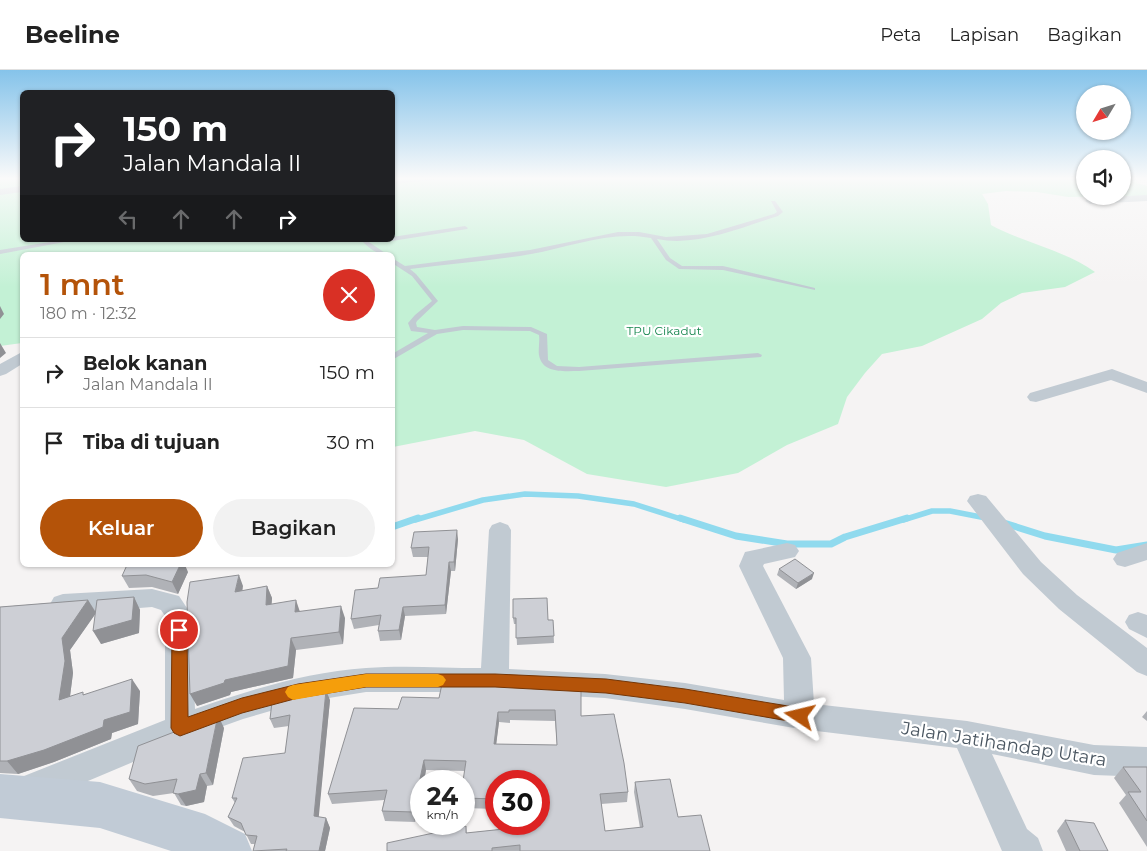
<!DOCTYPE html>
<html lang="id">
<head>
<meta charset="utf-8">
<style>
	body { margin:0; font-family:Montserrat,sans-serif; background:#f2f2f2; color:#222; height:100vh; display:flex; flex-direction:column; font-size:19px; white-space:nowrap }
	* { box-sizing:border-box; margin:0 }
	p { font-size:16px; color:#767676 }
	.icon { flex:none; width:28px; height:28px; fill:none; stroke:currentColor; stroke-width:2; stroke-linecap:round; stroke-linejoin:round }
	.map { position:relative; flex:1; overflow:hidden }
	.drawer { position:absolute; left:20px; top:182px; width:375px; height:315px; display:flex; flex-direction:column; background:#fff; border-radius:8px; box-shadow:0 1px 4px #0004 }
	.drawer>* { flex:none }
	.guide { position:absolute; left:20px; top:20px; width:375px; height:152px; border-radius:8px; box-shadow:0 1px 4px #0004; background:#202124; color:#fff; overflow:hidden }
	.needle { width:32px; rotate:232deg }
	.controls { position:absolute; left:1076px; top:15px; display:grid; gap:10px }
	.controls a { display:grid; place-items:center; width:55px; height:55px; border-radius:50%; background:#fff; box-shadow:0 1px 4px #0004; font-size:25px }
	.speed { position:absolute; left:410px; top:700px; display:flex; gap:10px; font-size:25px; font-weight:700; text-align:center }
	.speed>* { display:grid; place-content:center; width:65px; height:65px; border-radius:50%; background:#fff; box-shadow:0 1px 4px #0004; line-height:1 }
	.speed small { font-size:12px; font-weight:400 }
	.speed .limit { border:8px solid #d22; background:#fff; color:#111 }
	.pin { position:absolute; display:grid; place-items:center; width:42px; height:42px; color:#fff; margin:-21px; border:2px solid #fff; border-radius:50%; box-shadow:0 1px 5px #0007 }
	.me { position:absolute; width:55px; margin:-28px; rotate:280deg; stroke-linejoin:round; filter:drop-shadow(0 0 4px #0008) }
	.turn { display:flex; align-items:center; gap:18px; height:105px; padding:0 20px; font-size:22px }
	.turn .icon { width:65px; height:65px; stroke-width:2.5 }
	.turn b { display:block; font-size:35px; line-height:42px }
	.lanes { display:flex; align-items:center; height:48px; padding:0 20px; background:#0003; justify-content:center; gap:25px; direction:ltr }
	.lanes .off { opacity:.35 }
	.round { display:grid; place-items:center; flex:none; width:52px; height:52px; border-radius:26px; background:#f2f2f2 }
	.overview { display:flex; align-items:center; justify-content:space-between; height:85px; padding:0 20px }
	h1 { font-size:30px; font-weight:600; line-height:38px; color:#b45309 }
	.cta { display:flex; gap:10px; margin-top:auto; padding:10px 20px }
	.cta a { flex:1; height:58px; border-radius:30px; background:#b45309; color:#fff; font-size:20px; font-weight:600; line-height:58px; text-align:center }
	.cta a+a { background:#f2f2f2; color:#222 }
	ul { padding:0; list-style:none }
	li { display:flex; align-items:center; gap:15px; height:70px; padding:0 20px; border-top:1px solid #e0e0e0 }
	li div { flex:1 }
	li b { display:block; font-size:19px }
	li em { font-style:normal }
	header { display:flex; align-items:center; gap:30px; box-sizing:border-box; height:70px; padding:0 25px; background:#fff; border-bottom:1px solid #e0e0e0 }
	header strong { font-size:24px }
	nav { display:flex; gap:28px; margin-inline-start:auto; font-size:18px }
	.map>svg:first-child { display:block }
	.green { fill:#c3f1d5 }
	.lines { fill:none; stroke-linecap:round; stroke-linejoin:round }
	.stream-far1 { stroke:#90daee; stroke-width:5.5 }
	.stream { stroke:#90daee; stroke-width:7 }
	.lane { fill:#c1cad2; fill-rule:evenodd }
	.street { fill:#c1cad2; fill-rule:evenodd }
	.secondary { fill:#c1cbd6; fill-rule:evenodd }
	.wall { fill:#b0b2b7; fill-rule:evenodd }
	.shaded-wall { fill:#909195 }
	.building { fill:#cdcfd5; stroke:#909195; fill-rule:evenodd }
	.route { fill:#b45309; stroke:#753606 }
	.slow { fill:#f59e0b }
	.labels { text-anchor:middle; stroke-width:4.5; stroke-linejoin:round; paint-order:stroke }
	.far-park-label { font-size:12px; fill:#17864f; stroke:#fff }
	.near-street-label { font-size:18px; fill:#4a5661; stroke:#fff }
</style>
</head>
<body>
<header>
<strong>Beeline</strong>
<nav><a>Peta</a><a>Lapisan</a><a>Bagikan</a></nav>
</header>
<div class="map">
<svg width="1147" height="781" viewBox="0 0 1147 781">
	<rect width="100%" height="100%" fill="#f5f3f3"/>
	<path class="green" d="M 0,108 L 22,108 L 22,170 L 392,170 L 393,108 L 1085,108 L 1085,126 L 1122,126 L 1123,108 L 1138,108 L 1137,113 L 1147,116 L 1147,126 L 1068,127 L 1037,122 L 1006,121 L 982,124 L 988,134 L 991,155 C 1024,173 1064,180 1095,202 L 1065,217 L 1022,223 L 1001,233 L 982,249 L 922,276 L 882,284 L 865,303 L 847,327 L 838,354 L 787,375 L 738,403 L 666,417 L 587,404 L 524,370 L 475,361 L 393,377 L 392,185 L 22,185 L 22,273 L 0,276 Z"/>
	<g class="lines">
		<path class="stream-far1" d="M 415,450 L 483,430 L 525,424 L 578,426 L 634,434 L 684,450
			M 903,450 L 932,441 L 950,441 L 986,448"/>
		<path class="stream" d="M 680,448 L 736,466 L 787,474 L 831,474 L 845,467 L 907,448
			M 1004,453 L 1045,466 L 1116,480 L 1147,475
			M 392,457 L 418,448"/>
		<path class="lane" d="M 437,108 L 452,108 L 392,114 L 392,112 Z
			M 771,131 L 775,131 L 783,142 L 778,146 C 740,158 697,177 657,169 L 670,188 L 682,196 L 723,196 L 815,218 L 815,220 L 723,200 L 679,199 L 666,190 L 651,168 C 611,160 570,177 531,184 C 491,191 450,194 410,199 L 416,204 L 438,231 L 417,251 L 416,253 L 417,257 L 435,260 L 463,256 L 531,257 L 547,264 L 548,290 L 557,296 L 579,297 L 758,283 L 762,285 L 761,287 L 579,301 C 565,301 542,304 539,285 C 538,278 540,272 539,265 L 530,261 L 463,260 L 437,264 L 392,290 L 392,284 L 428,263 L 411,261 L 408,253 L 415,245 L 432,231 L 412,206 L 392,193 L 392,188 L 405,196 L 530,180 L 618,162 L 639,162 L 666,167 L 707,164 L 774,144 L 777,142 Z
			M 465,156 L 468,158 L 467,159 L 392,171 L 390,170 L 392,170 L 392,167 Z
			M 62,170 L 75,170 L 0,184 L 0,180 Z
			M 361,170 L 385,170 L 382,172 L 369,172 L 388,185 C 377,185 369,178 361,170 Z"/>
		<path class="street" d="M 22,116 L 22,122 L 0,125 L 0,119 Z
			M 1147,125 L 1147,131 L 1090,134 L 1085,131 L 1090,128 Z
			M 22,282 L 22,294 L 6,304 L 0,306 L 0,294 Z
			M 1112,299 L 1147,312 L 1147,323 L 1111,310 L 1036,332 L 1030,331 L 1027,327 L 1030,323 Z
			M 978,424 L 986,426 L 1041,492 L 1077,525 L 1147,578 L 1147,606 L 1137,602 L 1059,539 L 1023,504 L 967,431 L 970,426 Z
			M 500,452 L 508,455 L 511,460 L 509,599 L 605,604 L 685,613 L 784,630 L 783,588 L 739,496 L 745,482 L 787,473 L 795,475 L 799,481 L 795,487 L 764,494 L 763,496 L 811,588 L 814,634 L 967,651 L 1094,675 L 1147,677 L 1147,707 L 1094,705 L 992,684 L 1027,759 L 1038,768 L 1043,781 L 1002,781 L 957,678 L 800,659 L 685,639 L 605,628 L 495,622 L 366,622 L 298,633 L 243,649 L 190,668 L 31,735 L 19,730 L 15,719 L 19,708 L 165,650 L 165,546 L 161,540 L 152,537 L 63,544 L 54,541 L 50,534 L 54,527 L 63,524 L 152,519 L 179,526 L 191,544 L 195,639 C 250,620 307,602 366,598 C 404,595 443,598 481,598 L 489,460 L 492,455 Z
			M 1147,473 L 1147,490 L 1125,497 L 1117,495 L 1113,489 L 1117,483 Z
			M 1138,542 L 1147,545 L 1147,568 L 1129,559 L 1125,552 L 1129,545 Z"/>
		<path class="secondary" d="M 0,704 L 100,712 L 205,744 L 245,764 L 252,781 L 171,781 L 100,758 L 0,748 Z"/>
	</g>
	<path class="wall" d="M 458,469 L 455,501 L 451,501 L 446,544 L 405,546 L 401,570 L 380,571 L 378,561 L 379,555 L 354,559 L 351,549 L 378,518 L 426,505 L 428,487 L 413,487 L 411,478 Z
		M 779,499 L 812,509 L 796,519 L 777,505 Z
		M 188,502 L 178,524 L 152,517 L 129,518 L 122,506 Z
		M 243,516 L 242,521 L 267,516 L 272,528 L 271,534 L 300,541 L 345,548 L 343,574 L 296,580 L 293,608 L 231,622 L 230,625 L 197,636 Z
		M 134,527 L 140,540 L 139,563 L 101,574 L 96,543 L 70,580 L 73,603 L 70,626 L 85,624 L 140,621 L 138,654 L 112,663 L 111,669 L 54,692 L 18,704 L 0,703 L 0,537 L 88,530 L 96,542 Z
		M 513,548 L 553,550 L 554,573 L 517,575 L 516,554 L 514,554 Z
		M 442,614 L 581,646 L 628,722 L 627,732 L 601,734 L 605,761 L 640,758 L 634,722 L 635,712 L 678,747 L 710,781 L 387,781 L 466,756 L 467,763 L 504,759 L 539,754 L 496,711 L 496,739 L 464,738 L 464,711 L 465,701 L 426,700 L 424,711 L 421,711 L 415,752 L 385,751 L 382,741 L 384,730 L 332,734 L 328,724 L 398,639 L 439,628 ZM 510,650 L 555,651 L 557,675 L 496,674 L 499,652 L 510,653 Z
		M 330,630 L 318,747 L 326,748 L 330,758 L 325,781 L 253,781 L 255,774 L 251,774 L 245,762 L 234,756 L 228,747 L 235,733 L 232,728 L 285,683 L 289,656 L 274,658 L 270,649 Z
		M 1147,641 L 1147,651 L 1142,647 Z
		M 224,658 L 213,715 L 207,716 L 204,732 L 186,736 L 181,735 L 174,723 L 153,726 L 137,721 L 129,709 Z
		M 1123,697 L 1147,697 L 1147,777 L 1119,733 L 1126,725 L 1114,708 Z
		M 1065,750 L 1108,781 L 1066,781 L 1057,761 Z"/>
	<path class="shaded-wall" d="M 0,236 L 4,244 L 0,249 Z
		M 0,273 L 6,283 L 0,288 Z
		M 457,460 L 458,469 L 455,501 L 454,492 Z
		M 449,492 L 451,501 L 446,544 L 445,535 Z
		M 180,495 L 185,495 L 188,502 L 178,524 L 172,512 Z
		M 814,503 L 812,509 L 796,519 L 798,513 Z
		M 239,505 L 243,516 L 240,534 L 235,522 Z
		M 267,516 L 272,528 L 271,547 L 266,535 Z
		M 134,527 L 140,540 L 139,563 L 101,574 L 93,561 Z
		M 88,530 L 96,543 L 70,580 L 73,603 L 68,642 L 59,630 L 62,568 Z
		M 296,530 L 300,542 L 295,542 Z
		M 341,536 L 345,548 L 343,574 L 339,562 Z
		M 403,537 L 405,546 L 401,570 L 399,560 Z
		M 291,568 L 296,580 L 293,608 L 231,622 L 230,625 L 197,636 L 190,624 L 225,610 Z
		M 132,609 L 140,621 L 138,654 L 112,663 L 111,669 L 54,692 L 18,704 L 7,691 L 104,650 Z
		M 326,620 L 330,630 L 318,755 L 314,746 Z
		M 498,642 L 499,652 L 495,684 L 494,674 Z
		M 218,645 L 224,658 L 213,715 L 206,703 Z
		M 424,690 L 426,700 L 424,711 L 421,711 L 421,722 L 415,752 L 413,742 Z
		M 200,704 L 207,716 L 204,732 L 186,736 L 178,724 Z
		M 326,748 L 330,758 L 325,781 L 319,781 Z"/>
	<path class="building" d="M 457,460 L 454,492 L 449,492 L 445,535 L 403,537 L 399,560 L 378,561 L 381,545 L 351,549 L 355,520 L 378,518 L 380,508 L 426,505 L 429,477 L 411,478 L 414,462 Z
		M 795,489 L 814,503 L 798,513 L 779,499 Z
		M 127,495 L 180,495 L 172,512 L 146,505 L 122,506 Z
		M 239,505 L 235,522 L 267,516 L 266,535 L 296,530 L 295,542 L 341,536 L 339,562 L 291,568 L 288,596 L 225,610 L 224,613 L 190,624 L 187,532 L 190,512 Z
		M 134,527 L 132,550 L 93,561 L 97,530 Z
		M 547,528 L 548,550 L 553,550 L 554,566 L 516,568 L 516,548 L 513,548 L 513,529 Z
		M 88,530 L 62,568 L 65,591 L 59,630 L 83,622 L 83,625 L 132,609 L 130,642 L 104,650 L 103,657 L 44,680 L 7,691 L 0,691 L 0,537 Z
		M 442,614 L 494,614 L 581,618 L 581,646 L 614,644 L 624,693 L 628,722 L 600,724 L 605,761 L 643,757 L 635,712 L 670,709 L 678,747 L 701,745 L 710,781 L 520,781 L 520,775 L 492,778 L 492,781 L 387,781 L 387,773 L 466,756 L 466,763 L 504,759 L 503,754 L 539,754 L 539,711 L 496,711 L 496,729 L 464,728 L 463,711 L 466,691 L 424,690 L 413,742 L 382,741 L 387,720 L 328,724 L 354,638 L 398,639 L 402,627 L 439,628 ZM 509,640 L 555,640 L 557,675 L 494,674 L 498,642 L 509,642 Z
		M 326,620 L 314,746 L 326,748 L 319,781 L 286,781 L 287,779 L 253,781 L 257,766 L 246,765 L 241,753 L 228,747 L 237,728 L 232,728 L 243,688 L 285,683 L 290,645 L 270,649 L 272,632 L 295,625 Z
		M 218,645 L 206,703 L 200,704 L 196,720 L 178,724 L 173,723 L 177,709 L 145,714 L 129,709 L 138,676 Z
		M 1123,697 L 1147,697 L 1147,751 L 1128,722 L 1141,722 Z
		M 1065,750 L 1094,753 L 1108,781 L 1080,781 Z"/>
	<linearGradient id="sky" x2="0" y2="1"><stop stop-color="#85c3ea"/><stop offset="0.5" stop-color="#fafafa"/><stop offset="1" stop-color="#fafafa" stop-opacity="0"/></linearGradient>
	<rect width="1147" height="217" fill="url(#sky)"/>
	<path class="route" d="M 179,554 L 185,556 L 187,560 L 188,647 L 242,628 L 298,614 L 366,604 L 495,604 L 606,609 L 685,619 L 800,638 L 806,640 L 808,646 L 806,651 L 800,653 L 685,633 L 606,623 L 495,617 L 366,617 L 298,628 L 242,643 L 180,666 L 174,663 L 171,658 L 172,560 L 174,556 Z"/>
	<path class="slow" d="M 366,604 L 438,604 L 443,606 L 446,610 L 443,615 L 438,617 L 366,617 L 293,630 L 288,627 L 285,622 L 288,617 L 293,615 Z"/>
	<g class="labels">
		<g class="far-park-label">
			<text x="664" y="265">TPU Cikadut</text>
		</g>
		<g class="near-street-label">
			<text transform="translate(1004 674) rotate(9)" y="6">Jalan Jatihandap Utara</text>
		</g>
	</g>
</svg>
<div class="controls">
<a><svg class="needle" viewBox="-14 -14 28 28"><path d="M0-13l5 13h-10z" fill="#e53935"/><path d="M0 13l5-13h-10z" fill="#767676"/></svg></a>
<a><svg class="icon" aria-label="sound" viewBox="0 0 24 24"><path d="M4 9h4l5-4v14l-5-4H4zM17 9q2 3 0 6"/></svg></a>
</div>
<div class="speed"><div>24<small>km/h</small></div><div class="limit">30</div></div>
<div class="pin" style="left:179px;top:560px;background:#d93025"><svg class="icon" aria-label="arrive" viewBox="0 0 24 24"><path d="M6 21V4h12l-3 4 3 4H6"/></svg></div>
<svg class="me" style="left:800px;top:646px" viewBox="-20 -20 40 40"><path d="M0-17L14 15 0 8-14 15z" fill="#b45309" stroke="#fff" stroke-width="4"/></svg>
<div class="guide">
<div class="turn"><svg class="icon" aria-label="right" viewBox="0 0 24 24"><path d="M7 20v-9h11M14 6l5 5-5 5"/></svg><div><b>150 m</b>Jalan Mandala II</div></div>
<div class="lanes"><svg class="icon off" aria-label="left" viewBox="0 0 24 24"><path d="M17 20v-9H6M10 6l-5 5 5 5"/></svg><svg class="icon off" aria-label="ahead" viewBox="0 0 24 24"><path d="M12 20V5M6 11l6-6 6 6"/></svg><svg class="icon off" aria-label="ahead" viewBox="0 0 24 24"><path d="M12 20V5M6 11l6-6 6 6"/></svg><svg class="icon" aria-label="right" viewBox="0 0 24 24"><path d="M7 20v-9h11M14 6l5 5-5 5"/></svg></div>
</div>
<section class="drawer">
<div class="overview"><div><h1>1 mnt</h1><p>180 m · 12:32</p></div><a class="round" style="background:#d93025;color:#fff"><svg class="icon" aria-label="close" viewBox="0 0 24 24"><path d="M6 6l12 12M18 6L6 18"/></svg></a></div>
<ul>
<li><svg class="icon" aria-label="right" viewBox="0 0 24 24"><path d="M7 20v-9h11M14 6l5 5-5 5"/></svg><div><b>Belok kanan</b><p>Jalan Mandala II</p></div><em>150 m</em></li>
<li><svg class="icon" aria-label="arrive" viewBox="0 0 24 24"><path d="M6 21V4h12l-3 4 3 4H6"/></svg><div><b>Tiba di tujuan</b></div><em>30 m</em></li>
</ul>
<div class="cta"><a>Keluar</a><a>Bagikan</a></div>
</section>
</div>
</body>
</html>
